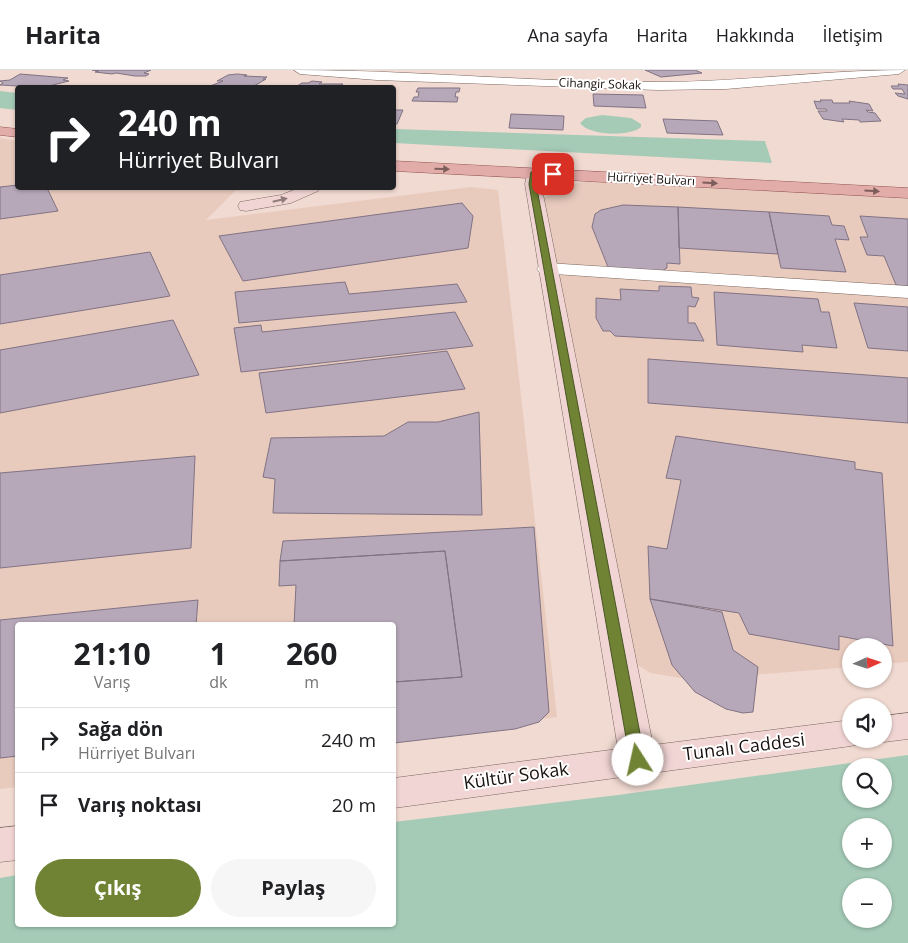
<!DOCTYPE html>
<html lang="tr">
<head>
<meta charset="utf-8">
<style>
	body { margin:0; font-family:"Open Sans",sans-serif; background:#f6f6f6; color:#202124; height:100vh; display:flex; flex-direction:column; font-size:19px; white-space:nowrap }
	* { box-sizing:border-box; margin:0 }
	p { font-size:16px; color:#757577 }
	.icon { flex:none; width:28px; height:28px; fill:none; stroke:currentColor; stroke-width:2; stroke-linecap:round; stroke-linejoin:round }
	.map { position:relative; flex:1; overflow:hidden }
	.sheet { position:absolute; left:15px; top:552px; width:381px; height:305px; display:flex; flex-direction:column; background:#fff; border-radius:5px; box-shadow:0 1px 4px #0004 }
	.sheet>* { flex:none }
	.top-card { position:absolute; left:15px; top:15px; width:381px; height:105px; border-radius:5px; box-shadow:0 1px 4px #0004; background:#202124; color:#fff; overflow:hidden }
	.needle { width:32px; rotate:87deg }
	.buttons { position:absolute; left:842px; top:568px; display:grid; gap:10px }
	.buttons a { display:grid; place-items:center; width:50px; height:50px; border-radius:50%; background:#fff; box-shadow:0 1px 4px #0004; font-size:25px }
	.pin { position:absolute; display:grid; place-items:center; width:42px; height:42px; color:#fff; margin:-21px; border-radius:10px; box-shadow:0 2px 8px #0006 }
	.me { position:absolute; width:55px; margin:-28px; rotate:350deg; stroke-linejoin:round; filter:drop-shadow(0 0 4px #0008) }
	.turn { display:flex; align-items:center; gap:18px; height:105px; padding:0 20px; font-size:22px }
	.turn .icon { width:65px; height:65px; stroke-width:2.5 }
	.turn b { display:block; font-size:35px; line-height:42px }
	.eta { display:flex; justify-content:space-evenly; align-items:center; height:85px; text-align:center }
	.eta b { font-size:30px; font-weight:700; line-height:35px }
	.action { display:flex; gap:10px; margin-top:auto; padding:10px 20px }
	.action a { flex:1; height:58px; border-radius:30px; background:#708334; color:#fff; font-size:20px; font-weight:700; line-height:58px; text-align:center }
	.action a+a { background:#f6f6f6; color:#202124 }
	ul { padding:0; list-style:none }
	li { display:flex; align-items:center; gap:15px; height:65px; padding:0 20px; border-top:1px solid #e0e0e0 }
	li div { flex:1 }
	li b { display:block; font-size:19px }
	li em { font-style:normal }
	header { display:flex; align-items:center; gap:30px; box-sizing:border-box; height:70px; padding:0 25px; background:#fff; border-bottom:1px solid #e0e0e0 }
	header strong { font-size:24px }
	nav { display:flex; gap:28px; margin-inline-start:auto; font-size:18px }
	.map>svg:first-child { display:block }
	.built { fill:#e9cbbe }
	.green { fill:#a5cbb7; fill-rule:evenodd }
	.building { fill:#b7a8b9; stroke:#817383 }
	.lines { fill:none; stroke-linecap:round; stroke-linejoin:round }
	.street-casing { stroke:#7a675e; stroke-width:1 }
	.secondary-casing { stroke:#7a675e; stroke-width:1 }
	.primary-casing { stroke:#8f514e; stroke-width:1 }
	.street { fill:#fff; fill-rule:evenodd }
	.secondary { fill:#f1d5d4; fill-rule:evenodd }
	.primary { fill:#e2aca9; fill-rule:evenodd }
	.oneway { fill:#7e5e5c }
	.oneway2 { fill:#907d7b }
	.route { fill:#708334; stroke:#495522 }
	.labels { text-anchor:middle; stroke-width:4; stroke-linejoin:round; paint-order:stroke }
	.far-street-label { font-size:12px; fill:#19110e; stroke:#fff }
	.near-street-label { font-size:18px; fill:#19110e; stroke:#fff }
</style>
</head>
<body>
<header>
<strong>Harita</strong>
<nav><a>Ana sayfa</a><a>Harita</a><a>Hakkında</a><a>İletişim</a></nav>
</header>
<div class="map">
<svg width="908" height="873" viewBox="0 0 908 873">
	<rect width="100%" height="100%" fill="#f1dad1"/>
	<path class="built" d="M 0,68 L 17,71 L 18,118 L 238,118 L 206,150 L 471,117 L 498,120 L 557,647 L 394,668 L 394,555 L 18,555 L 17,717 L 0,719 Z
		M 588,111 L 908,128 L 908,592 L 884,594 L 884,576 L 851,576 L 851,597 L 692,610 L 651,603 L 627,589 L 544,128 L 561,117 Z"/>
	<path class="green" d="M 0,21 L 17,23 L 17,40 L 0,38 Z
		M 602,45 L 631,48 L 641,54 L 641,57 C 630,67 589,66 580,53 L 586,48 Z
		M 394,59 L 765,71 L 772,93 L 394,73 Z
		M 908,685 L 908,873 L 0,873 L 0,808 L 17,805 L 18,855 L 394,855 L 394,752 L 618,725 ZM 884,696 L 884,729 L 851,729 L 851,696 ZM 884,756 L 884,789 L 851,789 L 851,756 ZM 884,816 L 884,849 L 851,849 L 851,816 Z"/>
	<path class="building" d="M 92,0 L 151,0 L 144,3 L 149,4 L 146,6 L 135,6 L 116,3 L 112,4 L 95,2 L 99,1 Z
		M 645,0 L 695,0 L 702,3 L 661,7 Z
		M 20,4 L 68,8 L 63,10 L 69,11 L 49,16 L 55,17 L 53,18 L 0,15 L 3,13 L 0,11 L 10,10 Z
		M 237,4 L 247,5 L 244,6 L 267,7 L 263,9 L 266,9 L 256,15 L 248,17 L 251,18 L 205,18 L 223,11 L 217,11 L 228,5 Z
		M 312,11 L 322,12 L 319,14 L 343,14 L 339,16 L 342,17 L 294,18 L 302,13 L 308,13 Z
		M 898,14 L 908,15 L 908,29 L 898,26 L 895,23 L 905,24 L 902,19 L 893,19 L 891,16 L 899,16 Z
		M 418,18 L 460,18 L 459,22 L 456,22 L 455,27 L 458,27 L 457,32 L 412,31 L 414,27 L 418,27 L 419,22 L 416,22 Z
		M 593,24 L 643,25 L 646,38 L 594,36 Z
		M 820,30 L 832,30 L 833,33 L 850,33 L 849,31 L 869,34 L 873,41 L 866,40 L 868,42 L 875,43 L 881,51 L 860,52 L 859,50 L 842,49 L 844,52 L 823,49 L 818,41 L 827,41 L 826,39 L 817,39 L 814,31 L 821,32 Z
		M 394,40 L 403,40 L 397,54 L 394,54 Z
		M 511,44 L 564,46 L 563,60 L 509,58 Z
		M 663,49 L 717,51 L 723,65 L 667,63 Z
		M 18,115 L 18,118 L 47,118 L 58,141 L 0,149 L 0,117 Z
		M 462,133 L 473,146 L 468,178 L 243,211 L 219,166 Z
		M 623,135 L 678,137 L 680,194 L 667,193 L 667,198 L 658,203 L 611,199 L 608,197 L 592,157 L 595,144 L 601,140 Z
		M 678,137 L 769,142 L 778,184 L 679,178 Z
		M 769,142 L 829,146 L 832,155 L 844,156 L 849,170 L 835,169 L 846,202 L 781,198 Z
		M 860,146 L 908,149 L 908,216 L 896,215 L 884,186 L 867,185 L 860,167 L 868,167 Z
		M 150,182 L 170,226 L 0,254 L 0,205 Z
		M 345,212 L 349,224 L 457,214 L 467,232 L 239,253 L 235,222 Z
		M 659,216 L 691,217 L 692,227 L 699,228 L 695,237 L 688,236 L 688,253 L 695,253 L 704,271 L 615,266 L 610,261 L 603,261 L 596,248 L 596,228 L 621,230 L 620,219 L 659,221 Z
		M 714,222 L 818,229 L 821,242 L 829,242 L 837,278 L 802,275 L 803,282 L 717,275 Z
		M 854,233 L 908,237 L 908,281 L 868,278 Z
		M 455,242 L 473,276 L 241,302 L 234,258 L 261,255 L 262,262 Z
		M 173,250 L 199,305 L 0,343 L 0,280 Z
		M 447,281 L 465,319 L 266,343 L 259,303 Z
		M 648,289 L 908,308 L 908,353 L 648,333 Z
		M 479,342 L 482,445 L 273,443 L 275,409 L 263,407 L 271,368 L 384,366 L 408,352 L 438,352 Z
		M 676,366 L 855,392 L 855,399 L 882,403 L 893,576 L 839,566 L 839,580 L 749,564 L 739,543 L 650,529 L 648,476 L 667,479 L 681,410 L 666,408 Z
		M 195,386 L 191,478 L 0,498 L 0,403 Z
		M 534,457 L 549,642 L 539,652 L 515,659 L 394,673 L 394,612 L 462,607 L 445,481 L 280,491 L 283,471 Z
		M 445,481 L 462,607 L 394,612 L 394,555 L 294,555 L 296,515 L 279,516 L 280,491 Z
		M 650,529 L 722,542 L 733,580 L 758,597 L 753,642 L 743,643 L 726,639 L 695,622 L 672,595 Z
		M 198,530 L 196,555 L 18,555 L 18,686 L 0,688 L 0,550 Z"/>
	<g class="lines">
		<g class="street-casing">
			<path id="street" d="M 294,0 C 416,0 538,13 660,12 C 742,12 823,0 905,0 L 899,4 L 726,19 L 658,20 L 377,10 L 300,4 Z
				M 547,193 L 908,216 L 908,228 L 540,203 L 537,199 L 540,195 Z"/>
		</g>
		<g class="secondary-casing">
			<path id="secondary" d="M 534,98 L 540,100 L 542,103 L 541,114 L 653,675 L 851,650 L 851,669 L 866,669 L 864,673 L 851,676 L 394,738 L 394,708 L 618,679 L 525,114 L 528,100 Z
				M 299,118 L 320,118 L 318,121 L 291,133 L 246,141 L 240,140 L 238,136 L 240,132 L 281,125 Z
				M 908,643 L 908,669 L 884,672 L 872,669 L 884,669 L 884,646 Z
				M 18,756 L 18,790 L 0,792 L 0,758 Z"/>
		</g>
		<g class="primary-casing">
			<path id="primary" d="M 0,57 L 18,59 L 18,67 L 0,65 Z
				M 394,91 L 908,118 L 908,128 L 394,101 Z"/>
		</g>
		<use href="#street" class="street"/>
		<use href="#secondary" class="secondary"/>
		<use href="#primary" class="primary"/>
	</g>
	<defs><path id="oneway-solid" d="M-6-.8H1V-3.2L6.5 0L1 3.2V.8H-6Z" transform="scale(1.25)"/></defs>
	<g class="oneway">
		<use href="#oneway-solid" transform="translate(442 99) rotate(2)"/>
		<use href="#oneway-solid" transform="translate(710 113) rotate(3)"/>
		<use href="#oneway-solid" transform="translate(872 121) rotate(3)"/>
	</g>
	<use class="oneway2" href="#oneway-solid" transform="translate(280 130) rotate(-13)"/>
	<path class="route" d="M 531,102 L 553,102 L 557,104 L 553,106 L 537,105 L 536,114 L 645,690 L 643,694 L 638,696 L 632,694 L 630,690 L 529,114 Z"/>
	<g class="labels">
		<g class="far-street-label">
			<text transform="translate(600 14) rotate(2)" y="4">Cihangir Sokak</text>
			<text transform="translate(651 109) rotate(3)" y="4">Hürriyet Bulvarı</text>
		</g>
		<g class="near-street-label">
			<text transform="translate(744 677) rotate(-7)" y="6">Tunalı Caddesi</text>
			<text transform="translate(516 706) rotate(-8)" y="6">Kültür Sokak</text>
		</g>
	</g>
</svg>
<div class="buttons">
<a><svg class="needle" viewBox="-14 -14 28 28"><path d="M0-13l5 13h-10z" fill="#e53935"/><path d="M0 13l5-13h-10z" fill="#757577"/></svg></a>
<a><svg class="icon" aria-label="sound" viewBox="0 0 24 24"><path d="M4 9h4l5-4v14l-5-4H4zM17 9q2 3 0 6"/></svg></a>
<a><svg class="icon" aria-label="search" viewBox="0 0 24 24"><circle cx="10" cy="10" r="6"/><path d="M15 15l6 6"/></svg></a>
<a>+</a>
<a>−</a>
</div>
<div class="pin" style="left:553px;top:104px;background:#d93025"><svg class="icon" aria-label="arrive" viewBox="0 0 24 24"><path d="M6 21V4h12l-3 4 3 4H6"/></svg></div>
<svg class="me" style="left:638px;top:690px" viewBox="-20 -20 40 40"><circle r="19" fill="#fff"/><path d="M0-13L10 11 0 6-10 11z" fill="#708334"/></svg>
<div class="top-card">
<div class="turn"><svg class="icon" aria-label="right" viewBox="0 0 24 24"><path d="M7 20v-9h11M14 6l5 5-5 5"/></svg><div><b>240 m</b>Hürriyet Bulvarı</div></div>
</div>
<section class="sheet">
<div class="eta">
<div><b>21:10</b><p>Varış</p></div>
<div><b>1</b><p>dk</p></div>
<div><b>260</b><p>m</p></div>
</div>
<ul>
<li><svg class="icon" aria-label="right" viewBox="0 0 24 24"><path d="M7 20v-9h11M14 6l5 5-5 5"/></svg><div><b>Sağa dön</b><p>Hürriyet Bulvarı</p></div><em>240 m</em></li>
<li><svg class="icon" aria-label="arrive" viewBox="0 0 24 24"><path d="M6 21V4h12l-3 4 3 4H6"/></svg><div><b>Varış noktası</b></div><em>20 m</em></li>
</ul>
<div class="action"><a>Çıkış</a><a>Paylaş</a></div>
</section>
</div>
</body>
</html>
